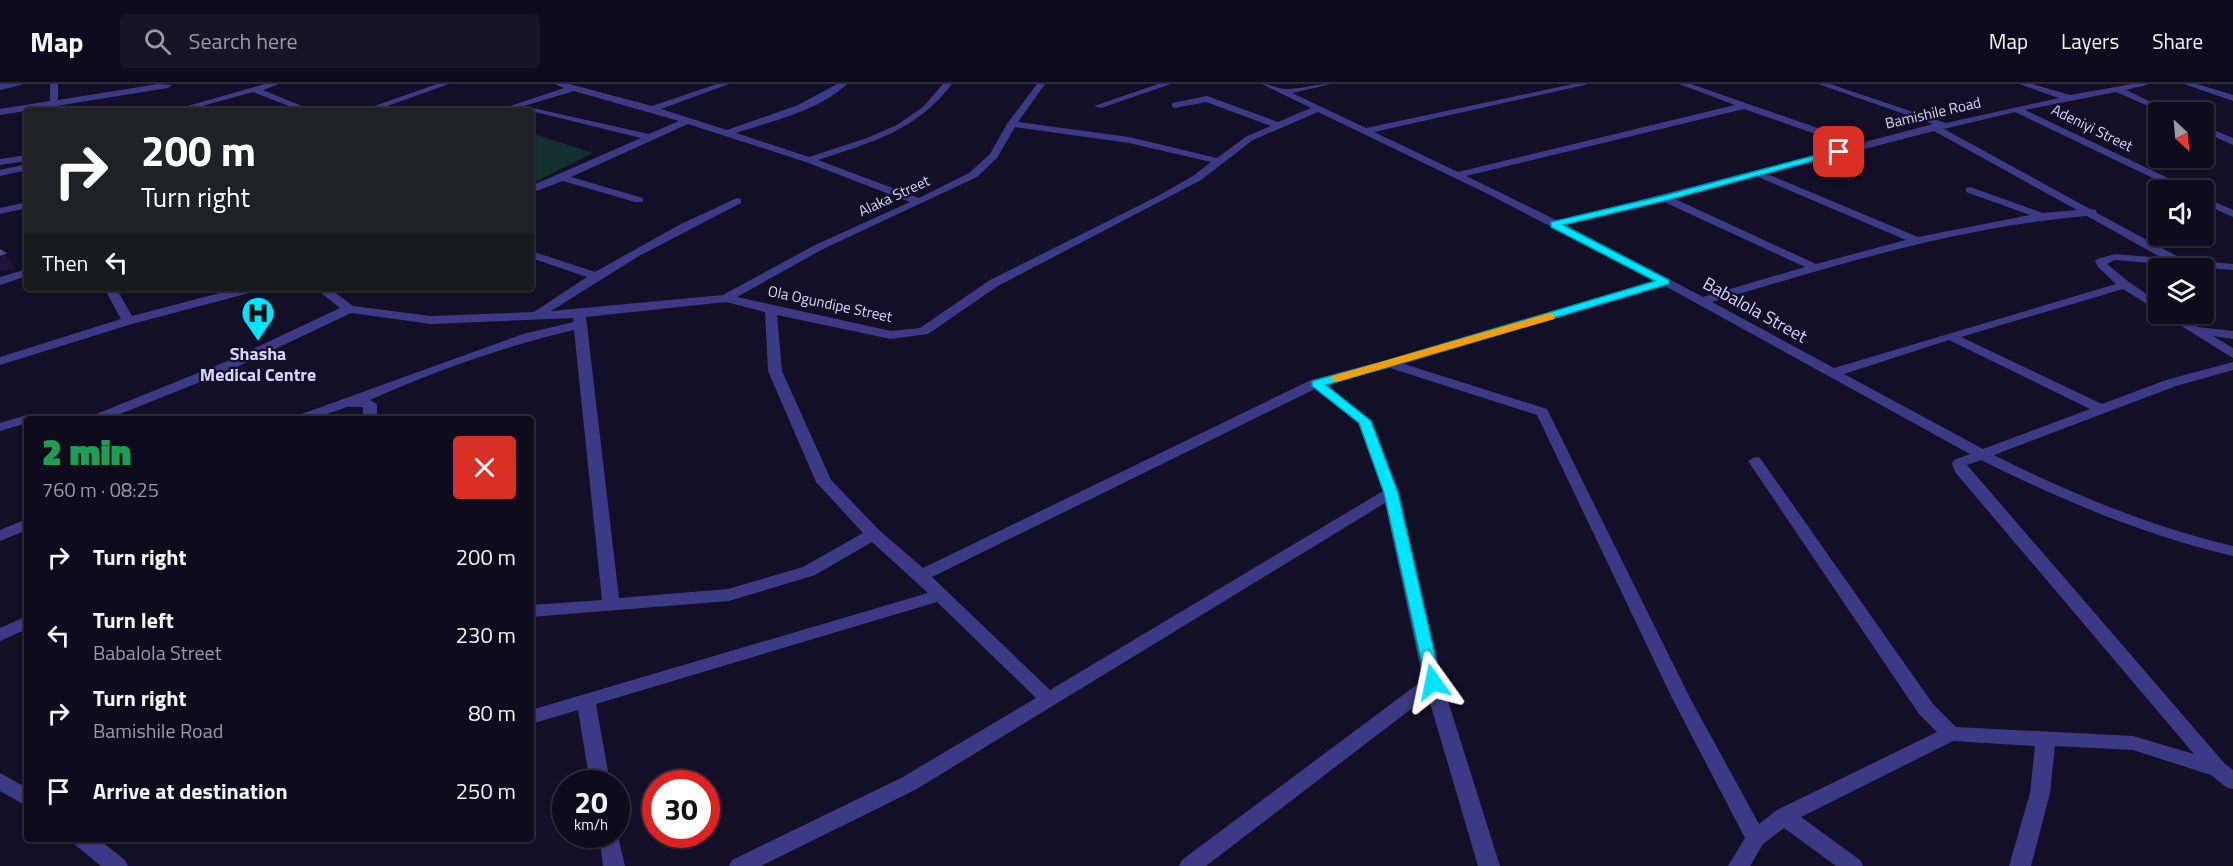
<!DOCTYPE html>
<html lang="en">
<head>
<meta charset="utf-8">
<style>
	body { margin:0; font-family:"Titillium Web",sans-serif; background:#171425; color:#f1f3f6; height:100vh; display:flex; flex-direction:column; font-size:22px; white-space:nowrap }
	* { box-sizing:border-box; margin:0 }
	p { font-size:20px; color:#9b9ba3 }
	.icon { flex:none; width:33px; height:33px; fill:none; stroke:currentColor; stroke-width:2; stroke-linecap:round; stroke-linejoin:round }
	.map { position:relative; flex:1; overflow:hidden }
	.drawer { position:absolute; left:24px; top:332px; width:510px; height:426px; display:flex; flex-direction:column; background:#0e0b1c; border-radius:6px; box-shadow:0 2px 4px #0004,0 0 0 2px #2e2b3b }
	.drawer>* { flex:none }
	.hud { position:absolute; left:24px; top:24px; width:510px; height:183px; border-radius:6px; box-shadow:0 2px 4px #0004,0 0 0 2px #2e2b3b; background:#202124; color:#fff; overflow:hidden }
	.needle { width:39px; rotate:154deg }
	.fabs { position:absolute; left:2148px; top:18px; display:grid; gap:12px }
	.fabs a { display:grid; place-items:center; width:66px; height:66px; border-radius:6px; background:#0e0b1c; box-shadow:0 2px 4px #0004,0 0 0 2px #2e2b3b; font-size:30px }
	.speed { position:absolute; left:552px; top:686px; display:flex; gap:12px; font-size:30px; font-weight:700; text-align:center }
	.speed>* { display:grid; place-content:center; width:78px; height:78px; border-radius:50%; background:#0e0b1c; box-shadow:0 2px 4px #0004,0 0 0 2px #2e2b3b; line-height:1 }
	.speed small { font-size:15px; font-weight:400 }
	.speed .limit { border:9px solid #d22; background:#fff; color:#111 }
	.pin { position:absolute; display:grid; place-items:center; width:51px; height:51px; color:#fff; margin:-26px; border-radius:12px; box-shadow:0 3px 9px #0006 }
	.me { position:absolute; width:66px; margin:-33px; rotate:348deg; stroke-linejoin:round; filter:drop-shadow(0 0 4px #0008) }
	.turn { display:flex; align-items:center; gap:21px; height:126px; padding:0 18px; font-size:27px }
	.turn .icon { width:78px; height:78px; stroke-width:2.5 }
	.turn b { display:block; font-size:42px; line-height:51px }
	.then { display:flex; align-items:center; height:57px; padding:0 18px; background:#0003; gap:12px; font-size:22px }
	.round { display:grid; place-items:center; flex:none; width:63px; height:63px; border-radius:6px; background:#171425 }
	.headline { display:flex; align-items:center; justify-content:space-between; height:102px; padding:0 18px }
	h1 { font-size:36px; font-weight:800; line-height:45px; color:#1e9e55 }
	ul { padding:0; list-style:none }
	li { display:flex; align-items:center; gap:18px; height:78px; padding:0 18px }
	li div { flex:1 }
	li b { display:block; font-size:22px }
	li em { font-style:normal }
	header { display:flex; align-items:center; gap:36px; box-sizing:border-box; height:84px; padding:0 30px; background:#0e0b1c; border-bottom:2px solid #2e2b3b }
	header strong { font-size:28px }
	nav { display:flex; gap:33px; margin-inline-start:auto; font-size:21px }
	.search { width:420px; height:54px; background:#171425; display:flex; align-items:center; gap:15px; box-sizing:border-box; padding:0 21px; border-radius:6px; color:#9b9ba3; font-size:22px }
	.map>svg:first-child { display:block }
	.green { fill:#12302f }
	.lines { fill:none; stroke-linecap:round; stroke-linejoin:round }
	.minor { fill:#3d3a85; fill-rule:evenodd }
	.shaded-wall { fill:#1d163a }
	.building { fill:#433a66; stroke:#5a527e; stroke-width:1.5 }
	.route { fill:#00e5ff; stroke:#0095a6; stroke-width:1.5 }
	.slow { fill:#f59e0b }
	.labels { text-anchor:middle; stroke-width:4.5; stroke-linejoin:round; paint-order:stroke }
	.far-street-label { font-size:15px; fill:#d9d4ff; stroke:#130f26 }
	.street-label { font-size:18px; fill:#d9d4ff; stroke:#130f26 }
	.poi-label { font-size:18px; font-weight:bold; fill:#d9d4ff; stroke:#130f26 }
</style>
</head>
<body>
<header>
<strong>Map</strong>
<div class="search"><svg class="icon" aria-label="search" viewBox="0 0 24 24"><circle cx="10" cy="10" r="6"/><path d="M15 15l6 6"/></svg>Search here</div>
<nav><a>Map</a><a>Layers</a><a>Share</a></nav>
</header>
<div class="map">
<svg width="2233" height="782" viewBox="0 0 2233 782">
	<rect width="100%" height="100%" fill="#130f26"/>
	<path class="green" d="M 531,49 L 593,69 L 531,100 Z"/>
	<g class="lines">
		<path class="minor" d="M 0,0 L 24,0 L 0,6 Z
			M 50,0 L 58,0 L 58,16 L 158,0 L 172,1 L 168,4 L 0,31 L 0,25 L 50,17 Z
			M 265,0 L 279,0 L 263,6 L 314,27 L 302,27 L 253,8 L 184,27 L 170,27 Z
			M 437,0 L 449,0 L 373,27 L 360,27 Z
			M 555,0 L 569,0 L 652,22 L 717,0 L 729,0 L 661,25 L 727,46 L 798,21 L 837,0 L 847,0 C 819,27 772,37 736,49 L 809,73 L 867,54 L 897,41 L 923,23 L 943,0 L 952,0 C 916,47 872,58 818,76 L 919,114 L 969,89 L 990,70 L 1007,40 L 1037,0 L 1045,0 L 1018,38 L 1129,53 L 1217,74 L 1247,52 L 1271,42 L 1206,18 L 1175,24 L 1172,23 L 1172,19 L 1207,12 L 1278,38 L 1311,24 L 1262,0 C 1271,0 1278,5 1286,5 C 1301,5 1316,0 1331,0 L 1292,9 L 1366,44 L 1573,0 L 1589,0 L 1374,48 L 1458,88 L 1735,21 L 1679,0 L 1691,0 L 1861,59 L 1933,40 L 1818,0 L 1830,0 L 1946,39 L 2059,14 L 2019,0 L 2032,0 L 2070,11 L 2132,0 L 2150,0 L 2126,6 L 2172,28 L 2162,28 L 2116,8 L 2025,26 L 2189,104 L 2190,106 L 2178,106 L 2015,28 L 1944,45 L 2090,125 L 2096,126 L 2097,129 L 2182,175 L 2233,180 L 2233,186 L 2115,176 L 2107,180 L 2129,198 L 2158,218 L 2158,227 L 2123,205 L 1961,253 L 2102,320 L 2166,296 L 2233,278 L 2233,286 L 2176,302 L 1994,371 C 2071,410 2149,442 2233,462 L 2233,472 C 2144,451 2063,417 1981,376 L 1967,381 L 2225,680 L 2233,686 L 2233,705 L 2226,703 L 2211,691 L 2133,666 L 2055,662 L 2050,709 L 2031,782 L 2009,782 L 2030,709 L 2035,662 L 1953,657 L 1801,733 L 1860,776 L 1863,782 L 1836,782 L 1784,744 L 1763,760 L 1750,782 L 1728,782 L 1745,754 L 1672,614 L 1537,331 L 1390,284 L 1326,300 L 1371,337 L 1399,409 L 1442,598 L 1500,782 L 1478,782 L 1428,612 L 1206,782 L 1179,782 L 1182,776 L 1423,596 L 1385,419 L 915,706 L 761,782 L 729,782 L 732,776 L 901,694 L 1036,614 L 937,518 L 596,620 L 610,699 L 590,699 L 578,626 L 531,640 L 531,626 L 928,509 L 872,458 L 815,491 L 729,517 L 531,533 L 531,521 L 602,516 L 574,246 C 505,262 435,287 370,316 L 377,320 L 377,334 L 363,334 L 363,323 L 347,323 L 316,334 L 297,334 L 299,331 L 523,250 L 574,238 L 573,234 L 431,240 L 351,229 L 235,284 L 110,334 L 92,334 L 94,331 L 225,278 L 340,224 L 315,204 L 329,204 L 353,222 L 431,232 L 534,228 L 587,193 L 531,174 L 531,167 L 595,188 L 681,140 L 737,114 L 741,115 L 741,119 L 639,172 L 551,227 L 723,211 L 815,161 L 910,118 L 806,78 L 688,40 L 571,93 L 643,114 L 643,118 L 635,118 L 563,97 L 531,109 L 531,102 L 641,54 L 531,27 L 515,25 L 495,27 L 564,4 ZM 574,7 L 679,37 L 649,50 L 524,22 ZM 1744,25 L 1850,62 L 1558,137 L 1466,92 ZM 1318,28 L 1486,109 L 1656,197 L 1385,277 L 1311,296 L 923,484 L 879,446 L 831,396 L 782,287 L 777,231 L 891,255 L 928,250 L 998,202 L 1201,96 L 1253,56 ZM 1015,43 L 1129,59 L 1211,78 L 1193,92 L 1156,113 L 990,196 L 920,244 L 891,247 L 737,213 L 823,165 L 977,93 L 997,74 ZM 1934,47 L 2077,126 L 2043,129 L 1970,103 L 1966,104 L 1966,108 L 2030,131 L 1918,153 L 1767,90 ZM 1756,92 L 1906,156 L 1816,180 L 1673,114 ZM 1662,117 L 1805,183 L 1703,213 L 1566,141 ZM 2087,132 L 2162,174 L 2115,170 L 2097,175 L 2095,177 L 2098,183 L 2116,200 L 1834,284 L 1712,218 C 1837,181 1957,143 2087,132 ZM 1665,202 L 1970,370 L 1954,376 L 1952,379 L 1955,388 L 2194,670 L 2133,652 L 1956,643 L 1933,620 L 1760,374 L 1755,373 L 1748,377 L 1919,630 L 1937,648 L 1777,726 L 1759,740 L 1690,614 L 1547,325 L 1404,280 ZM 726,218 L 765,228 L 768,287 L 816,398 L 863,449 L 803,483 L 728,505 L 619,514 L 586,233 ZM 1949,256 L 2090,325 L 1983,365 L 1844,290 ZM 1315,305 L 1358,339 L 1383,407 L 1050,606 L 932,493 Z
			M 1158,0 L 1171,0 L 1101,24 L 1094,22 Z
			M 2184,0 L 2197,0 L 2233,11 L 2233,17 Z
			M 2204,42 L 2233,54 L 2233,61 L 2204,48 Z
			M 27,71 L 27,77 L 0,81 L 0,75 Z
			M 27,80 L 27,86 L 0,92 L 0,86 Z
			M 2204,113 L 2233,126 L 2233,133 L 2204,120 Z
			M 27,118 L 27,124 L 0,130 L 0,124 Z
			M 27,185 L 27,192 L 0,201 L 0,193 Z
			M 104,204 L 116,204 L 132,232 L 239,204 L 259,204 L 257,207 L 132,240 L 0,281 L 0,273 L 121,235 Z
			M 2162,230 L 2176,230 L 2198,243 L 2233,247 L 2233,255 L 2213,252 L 2233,264 L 2233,274 Z
			M 27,331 L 34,334 L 27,334 L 27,339 L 0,347 L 0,339 Z
			M 27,435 L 27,446 L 0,457 L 0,446 Z
			M 27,532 L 27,545 L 0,557 L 0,544 Z
			M 0,689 L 27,704 L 27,722 L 0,707 Z
			M 616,744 L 625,782 L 603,782 L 599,750 L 616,750 Z
			M 71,754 L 97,754 L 125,776 L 128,782 L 101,782 L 74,760 Z"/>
	</g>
	<path class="shaded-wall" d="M 5,169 L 14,184 L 0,188 L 0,171 Z"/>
	<path class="building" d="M 0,166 L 5,169 L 0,171 Z"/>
	<path class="route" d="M 1839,65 L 1843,68 L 1842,69 L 1668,116 L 1563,141 L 1669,196 L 1669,200 L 1326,301 L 1371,337 L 1398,409 L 1441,598 L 1439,603 L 1427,603 L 1384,409 L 1359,339 L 1312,302 L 1312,297 L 1386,277 L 1655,197 L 1551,143 L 1551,138 L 1662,112 Z"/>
	<path class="slow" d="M 1550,229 L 1555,232 L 1554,235 L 1340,297 L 1336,298 L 1330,294 L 1332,292 Z"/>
	<defs>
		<g id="hospital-pin" transform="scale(1.725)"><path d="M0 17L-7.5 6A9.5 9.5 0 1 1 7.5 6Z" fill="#00e5ff" stroke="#130f26"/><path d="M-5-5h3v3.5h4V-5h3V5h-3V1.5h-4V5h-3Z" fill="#111"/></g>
	</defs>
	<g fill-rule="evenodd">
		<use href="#hospital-pin" x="258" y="229"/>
	</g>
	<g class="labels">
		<g class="far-street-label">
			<text transform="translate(1933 29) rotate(-13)" y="5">Bamishile Road</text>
			<text transform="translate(2092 44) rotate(26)" y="5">Adeniyi Street</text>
			<text transform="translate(894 112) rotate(-25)" y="5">Alaka Street</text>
			<text transform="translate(830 220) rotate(12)" y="5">Ola Ogundipe Street</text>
		</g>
		<g class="street-label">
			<text transform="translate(1755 226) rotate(29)" y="6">Babalola Street</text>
		</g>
		<g class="poi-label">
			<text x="258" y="276">Shasha<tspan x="258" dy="21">Medical Centre</tspan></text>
		</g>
	</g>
</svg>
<div class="fabs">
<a><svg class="needle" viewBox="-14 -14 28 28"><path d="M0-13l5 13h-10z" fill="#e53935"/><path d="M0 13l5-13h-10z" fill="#9b9ba3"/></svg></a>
<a><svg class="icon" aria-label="sound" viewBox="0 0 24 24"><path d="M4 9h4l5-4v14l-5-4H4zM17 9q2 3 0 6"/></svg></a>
<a><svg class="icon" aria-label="layers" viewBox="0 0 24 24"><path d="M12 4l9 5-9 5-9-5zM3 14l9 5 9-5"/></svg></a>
</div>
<div class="speed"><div>20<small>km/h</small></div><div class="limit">30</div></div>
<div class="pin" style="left:1839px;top:68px;background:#d93025"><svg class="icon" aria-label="arrive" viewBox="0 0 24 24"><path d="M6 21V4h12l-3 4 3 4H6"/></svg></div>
<svg class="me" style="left:1433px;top:598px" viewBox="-20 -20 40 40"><path d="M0-17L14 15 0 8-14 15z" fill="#00e5ff" stroke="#fff" stroke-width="4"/></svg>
<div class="hud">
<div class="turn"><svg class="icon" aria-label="right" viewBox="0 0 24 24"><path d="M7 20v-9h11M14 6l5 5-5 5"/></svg><div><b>200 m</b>Turn right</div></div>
<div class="then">Then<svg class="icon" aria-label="left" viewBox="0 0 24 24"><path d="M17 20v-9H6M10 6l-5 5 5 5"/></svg></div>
</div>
<section class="drawer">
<div class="headline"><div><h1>2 min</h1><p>760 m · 08:25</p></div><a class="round" style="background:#d93025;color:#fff"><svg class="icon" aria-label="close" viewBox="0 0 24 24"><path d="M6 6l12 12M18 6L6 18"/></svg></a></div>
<ul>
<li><svg class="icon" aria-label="right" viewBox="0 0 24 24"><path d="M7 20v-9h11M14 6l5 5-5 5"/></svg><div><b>Turn right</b></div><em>200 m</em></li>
<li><svg class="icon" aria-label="left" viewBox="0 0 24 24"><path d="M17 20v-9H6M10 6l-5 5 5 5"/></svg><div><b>Turn left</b><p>Babalola Street</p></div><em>230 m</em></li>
<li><svg class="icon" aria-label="right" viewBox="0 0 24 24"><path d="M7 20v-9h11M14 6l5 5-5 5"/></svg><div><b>Turn right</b><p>Bamishile Road</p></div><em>80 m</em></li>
<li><svg class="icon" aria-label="arrive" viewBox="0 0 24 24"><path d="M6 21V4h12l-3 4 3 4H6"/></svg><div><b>Arrive at destination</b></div><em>250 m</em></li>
</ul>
</section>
</div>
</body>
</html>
